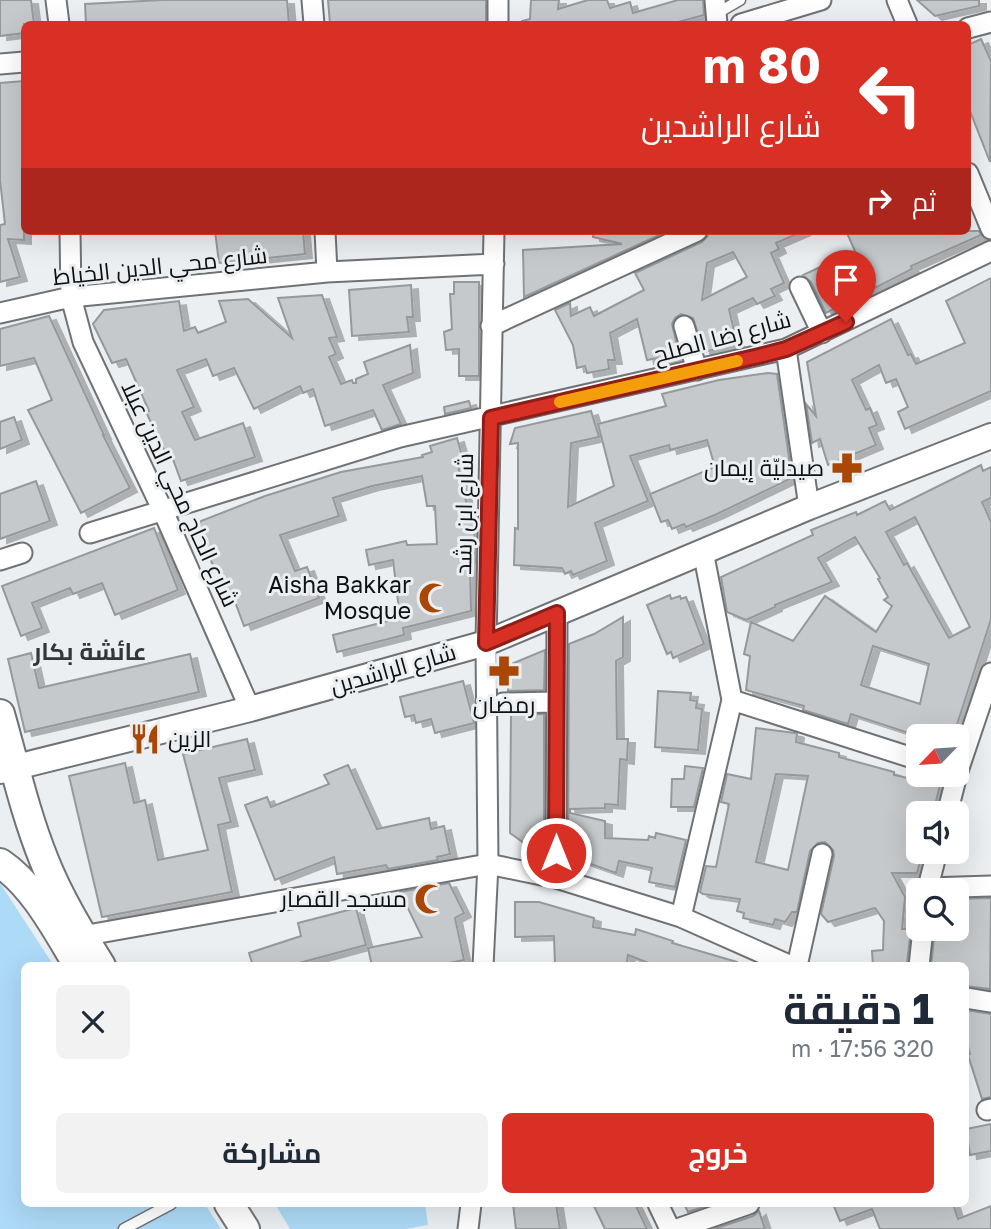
<!DOCTYPE html>
<html lang="ar">
<head>
<meta charset="utf-8">
<style>
	body { margin:0; font-family:"Golos Text",Cairo,sans-serif; background:#f2f2f3; color:#1f2937; direction:rtl; height:100vh; display:flex; flex-direction:column; font-size:26px; white-space:nowrap }
	* { box-sizing:border-box; margin:0 }
	p { font-size:23px; color:#747a83 }
	.icon { flex:none; width:38px; height:38px; fill:none; stroke:currentColor; stroke-width:2; stroke-linecap:round; stroke-linejoin:round }
	.map { position:relative; flex:1; overflow:hidden; direction:ltr }
	.drawer { position:absolute; left:21px; top:962px; width:948px; height:245px; display:flex; flex-direction:column; background:#fff; border-radius:10px; box-shadow:0 7px 28px #0002; direction:rtl }
	.drawer>* { flex:none }
	.hud { position:absolute; left:21px; top:21px; width:950px; height:214px; border-radius:10px; box-shadow:0 7px 28px #0002; direction:rtl; background:#d93025; color:#fff; overflow:hidden }
	.needle { width:46px; rotate:245deg }
	.tools { position:absolute; left:906px; top:724px; display:grid; gap:14px }
	.tools a { display:grid; place-items:center; width:63px; height:63px; border-radius:10px; background:#fff; box-shadow:0 7px 28px #0002; font-size:35px }
	.pin { position:absolute; display:grid; place-items:center; width:60px; height:60px; color:#fff; margin:-72px -30px; border-radius:50% 50% 50% 0; rotate:-45deg; box-shadow:0 0 7px #0007 }
	.pin .icon { rotate:45deg }
	.me { position:absolute; width:77px; margin:-38px; rotate:0deg; stroke-linejoin:round; filter:drop-shadow(0 0 5px #0008) }
	.turn { display:flex; align-items:center; gap:24px; height:147px; padding:0 35px; font-size:32px }
	.turn .icon { width:91px; height:91px; stroke-width:2.5 }
	.turn b { display:block; font-size:49px; line-height:60px }
	.then { display:flex; align-items:center; height:66px; padding:0 35px; background:#0003; gap:14px; font-size:26px }
	.round { display:grid; place-items:center; flex:none; width:74px; height:74px; border-radius:10px; background:#f2f2f3 }
	.summary { display:flex; align-items:center; justify-content:space-between; height:119px; padding:0 35px }
	h1 { font-size:42px; font-weight:700; line-height:52px }
	.button { display:flex; gap:14px; margin-top:auto; padding:14px 35px }
	.button a { flex:1; height:80px; border-radius:10px; background:#d93025; color:#fff; font-size:28px; font-weight:700; line-height:80px; text-align:center }
	.button a+a { background:#f2f2f3; color:#1f2937 }
	.map>svg:first-child { display:block }
	.green { fill:#addaf7 }
	.building { fill:#c6c9cb; stroke:#96999b; stroke-width:2; fill-rule:evenodd; filter:url(#shadow) }
	.lines { fill:none; stroke-linecap:round; stroke-linejoin:round }
	.service-casing { stroke:#707375; stroke-width:13 }
	.minor-casing { stroke:#707375; stroke-width:23 }
	.tertiary-casing { stroke:#707375; stroke-width:28 }
	.secondary-casing { stroke:#707375; stroke-width:32 }
	.service { stroke:#fff; stroke-width:10 }
	.minor { stroke:#fff; stroke-width:19 }
	.tertiary { stroke:#fff; stroke-width:24 }
	.secondary { stroke:#fff; stroke-width:28 }
	.route-casing { stroke:#8d1f18; stroke-width:18 }
	.route { stroke:#d93025; stroke-width:12 }
	.slow { stroke:#f59e0b; stroke-width:12 }
	.labels { text-anchor:middle; stroke-width:6; stroke-linejoin:round; paint-order:stroke }
	.street-label { font-size:23px; fill:#0f1011; stroke:#eceff2 }
	.poi-label { font-size:23px; fill:#0f1011; stroke:#eceff2; text-anchor:end }
	.neighbourhood-label { font-size:24px; font-weight:bold; fill:#333638; stroke:#eceff2 }
</style>
</head>
<body>
<div class="map">
<svg width="991" height="1229" viewBox="0 0 991 1229">
	<defs>
		<filter id="shadow"><feDropShadow dx="7" dy="4" stdDeviation="0" flood-color="#0004"/></filter>
	</defs>
	<rect width="100%" height="100%" fill="#eceff2"/>
	<path class="green" d="M 0,883 L 54,966 L 24,966 L 24,1204 L 205,1204 L 221,1229 L 0,1229 Z
		M 275,1204 L 425,1204 L 428,1225 L 406,1229 L 290,1229 Z"/>
	<path class="building" d="M 0,0 L 31,0 L 34,24 L 24,24 L 24,33 L 0,36 Z
		M 162,0 L 287,0 L 289,24 L 86,24 L 85,4 Z
		M 328,0 L 486,0 L 486,24 L 330,24 Z
		M 531,0 L 559,0 L 558,9 L 588,0 L 607,0 L 610,8 L 630,2 L 633,13 L 678,0 L 703,0 L 704,15 L 671,24 L 522,24 L 522,21 L 530,19 Z
		M 917,0 L 979,0 L 979,6 L 935,16 Z
		M 981,39 L 991,61 L 990,162 L 968,106 L 968,45 Z
		M 24,81 L 24,240 L 8,239 L 20,277 L 0,282 L 0,225 L 5,224 L 0,180 L 0,83 Z
		M 215,231 L 303,231 L 305,254 L 219,263 Z
		M 594,231 L 668,231 L 524,297 L 523,250 L 622,244 L 593,237 Z
		M 709,231 L 804,231 L 776,243 L 779,249 L 771,253 L 784,283 L 771,289 L 775,296 L 757,304 L 753,298 L 729,309 L 737,344 L 704,352 L 693,318 L 681,314 L 675,318 L 672,324 L 680,357 L 658,362 L 658,358 L 647,360 L 637,319 L 610,333 L 615,360 L 608,360 L 609,369 L 587,373 L 585,366 L 577,368 L 573,345 L 555,310 L 570,303 L 571,316 L 590,307 L 594,316 L 644,290 L 635,273 L 702,242 L 707,237 ZM 733,252 L 747,277 L 702,300 L 707,263 Z
		M 846,231 L 979,231 L 981,235 L 911,266 L 912,269 L 826,313 L 811,282 L 803,275 L 855,251 Z
		M 991,278 L 991,391 L 905,429 L 898,412 L 908,407 L 896,379 L 886,383 L 879,365 L 852,380 L 866,410 L 870,408 L 877,425 L 869,428 L 876,445 L 828,465 L 820,439 L 812,443 L 806,404 L 816,416 L 807,362 L 891,319 L 908,355 L 911,354 L 916,364 L 965,343 L 946,301 Z
		M 454,282 L 479,282 L 479,376 L 459,376 L 459,349 L 446,350 L 444,332 L 452,329 L 450,294 L 454,294 Z
		M 411,285 L 413,317 L 407,317 L 409,332 L 352,336 L 349,290 Z
		M 322,295 L 337,337 L 329,338 L 336,354 L 329,357 L 341,384 L 352,380 L 353,383 L 356,383 L 356,379 L 368,374 L 364,362 L 410,345 L 413,373 L 383,385 L 401,424 L 382,430 L 373,410 L 325,426 L 313,389 L 303,393 L 300,386 L 254,409 L 234,368 L 213,376 L 206,359 L 177,370 L 194,407 L 182,412 L 195,440 L 243,423 L 255,457 L 181,481 L 171,454 L 167,456 L 146,412 L 149,411 L 126,359 L 112,363 L 93,324 L 104,310 L 179,301 L 184,331 L 195,327 L 198,333 L 226,322 L 219,301 L 248,299 L 292,338 L 278,298 Z
		M 49,316 L 104,435 L 103,435 L 130,488 L 81,513 L 28,410 L 52,400 L 34,358 L 0,366 L 0,329 Z
		M 768,373 L 777,374 L 792,478 L 717,514 L 686,527 L 684,524 L 672,529 L 668,520 L 661,522 L 650,494 L 715,467 L 707,440 L 670,450 L 669,445 L 630,456 L 648,501 L 595,523 L 607,561 L 573,575 L 571,571 L 565,574 L 562,568 L 514,565 L 515,528 L 518,529 L 518,443 L 510,444 L 515,428 L 591,411 L 599,437 L 571,443 L 568,507 L 614,486 L 598,424 L 666,406 L 662,394 L 719,380 Z
		M 469,401 L 471,408 L 445,414 L 444,407 Z
		M 14,417 L 22,440 L 0,449 L 0,422 Z
		M 457,438 L 463,459 L 457,461 L 467,506 L 474,505 L 475,563 L 470,563 L 471,611 L 403,628 L 404,635 L 337,652 L 333,635 L 400,618 L 393,560 L 369,565 L 366,550 L 406,541 L 407,545 L 437,544 L 435,506 L 427,506 L 422,476 L 372,486 L 333,498 L 339,516 L 280,535 L 295,571 L 307,567 L 319,598 L 244,626 L 231,591 L 226,593 L 197,531 L 201,521 L 265,496 L 341,472 L 423,457 L 422,455 L 432,452 L 430,446 Z
		M 981,465 L 983,471 L 991,467 L 991,498 L 982,502 L 991,522 L 991,619 L 953,737 L 907,737 L 909,733 L 851,714 L 848,724 L 803,710 L 804,706 L 746,690 L 750,656 L 744,654 L 751,622 L 793,641 L 825,596 L 876,632 L 892,606 L 884,600 L 888,597 L 878,579 L 880,578 L 855,537 L 818,558 L 832,582 L 775,605 L 775,607 L 746,620 L 727,612 L 721,577 L 813,535 L 811,530 L 856,512 L 857,515 L 885,501 L 890,510 ZM 915,517 L 970,627 L 949,638 L 907,563 L 904,565 L 886,532 ZM 873,646 L 929,664 L 920,704 L 861,685 Z
		M 36,481 L 50,521 L 0,539 L 0,494 Z
		M 154,528 L 178,590 L 115,615 L 102,583 L 73,594 L 70,588 L 32,603 L 42,628 L 21,636 L 2,586 Z
		M 670,595 L 671,599 L 680,596 L 681,599 L 686,597 L 704,644 L 673,658 L 671,652 L 667,654 L 647,605 Z
		M 623,617 L 623,657 L 616,661 L 617,739 L 628,739 L 627,760 L 620,759 L 618,805 L 605,804 L 605,808 L 570,809 L 570,813 L 605,821 L 605,838 L 648,840 L 649,836 L 655,838 L 656,833 L 686,840 L 675,887 L 649,882 L 652,868 L 619,861 L 616,873 L 571,857 L 571,851 L 568,850 L 569,644 L 594,634 Z
		M 545,650 L 544,690 L 508,691 L 509,665 Z
		M 31,653 L 39,688 L 190,654 L 199,692 L 25,732 L 8,659 Z
		M 463,681 L 474,723 L 435,733 L 431,719 L 416,723 L 414,715 L 405,717 L 400,697 Z
		M 658,691 L 691,693 L 690,700 L 697,701 L 696,708 L 702,709 L 698,750 L 655,747 Z
		M 544,714 L 544,846 L 524,843 L 510,833 L 511,715 Z
		M 756,728 L 795,733 L 797,734 L 796,742 L 839,753 L 839,757 L 894,772 L 894,775 L 940,785 L 933,814 L 919,814 L 919,852 L 923,852 L 917,873 L 892,873 L 905,897 L 902,929 L 911,929 L 907,963 L 873,966 L 872,951 L 883,950 L 884,921 L 875,908 L 828,922 L 821,914 L 834,856 L 833,850 L 825,842 L 818,843 L 810,851 L 797,912 L 792,912 L 785,922 L 775,919 L 773,925 L 743,918 L 744,913 L 737,911 L 740,899 L 703,894 L 700,892 L 706,866 L 716,867 L 729,804 L 721,802 L 727,774 L 751,779 ZM 776,774 L 808,776 L 788,870 L 756,862 Z
		M 247,739 L 255,770 L 219,778 L 231,822 L 218,825 L 232,892 L 102,917 L 69,776 L 125,763 L 134,803 L 145,800 L 158,860 L 208,850 L 183,754 Z
		M 348,765 L 377,829 L 429,818 L 431,829 L 444,826 L 450,854 L 437,857 L 438,860 L 388,869 L 386,865 L 337,874 L 334,857 L 275,880 L 245,805 L 267,797 L 271,807 L 329,784 L 324,775 Z
		M 685,766 L 703,768 L 694,807 L 671,807 L 672,779 L 684,779 Z
		M 449,883 L 464,913 L 455,918 L 464,960 L 435,966 L 372,966 L 368,948 L 422,937 L 400,892 Z
		M 991,898 L 990,989 L 966,986 L 966,966 L 931,966 L 935,929 L 957,929 L 957,899 Z
		M 515,902 L 539,902 L 594,918 L 593,927 L 635,935 L 636,929 L 673,941 L 672,943 L 737,962 L 736,966 L 656,966 L 628,955 L 626,966 L 555,966 L 554,936 L 515,937 Z
		M 356,908 L 366,945 L 288,966 L 253,966 L 249,953 L 301,936 L 298,923 Z
		M 966,1010 L 991,1014 L 991,1097 L 982,1099 L 968,1055 L 970,1054 L 966,1039 Z
		M 991,1124 L 991,1151 L 970,1155 L 966,1129 Z
		M 513,1204 L 556,1204 L 560,1229 L 516,1229 Z
		M 593,1204 L 635,1204 L 647,1229 L 605,1229 Z
		M 684,1204 L 712,1204 L 688,1212 Z
		M 833,1204 L 953,1204 L 958,1219 L 991,1206 L 991,1229 L 880,1229 L 872,1209 L 840,1221 Z
		M 759,1211 L 765,1229 L 714,1229 L 753,1216 Z"/>
	<g class="lines">
		<g class="service-casing">
			<path id="service" d="M 716,14 L 740,0
				M 124,1229 L 171,1204"/>
		</g>
		<g class="minor-casing">
			<path id="minor" d="M 56,0 L 59,24
				M 312,0 L 314,24
				M 715,0 L 717,24
				M 897,0 L 907,24
				M 498,24 L 498,0
				M 741,24 L 821,0
				M 968,28 L 991,22
				M 0,64 L 24,62
				M 968,173 L 991,229
				M 70,231 L 71,297 L 83,342 L 163,511 L 250,709
				M 325,231 L 327,272
				M 800,287 L 822,333
				M 0,313 L 71,297 L 327,272 L 494,264
				M 491,326 L 697,231
				M 684,326 L 697,370
				M 786,349 L 809,507
				M 90,533 L 400,437 L 786,349 L 991,251
				M 0,560 L 22,553
				M 732,700 L 919,760
				M 503,703 L 556,702
				M 957,774 L 991,673
				M 947,814 L 957,775
				M 556,878 L 557,613
				M 927,888 L 991,886
				M 927,891 L 937,852
				M 681,917 L 732,700 L 703,551
				M 82,936 L 488,864 L 556,878 L 681,917 L 791,966
				M 483,966 L 488,864 L 486,643 L 494,231
				M 797,966 L 822,854
				M 919,966 L 923,929
				M 966,998 L 991,1002
				M 987,1110 L 991,1109
				M 658,1204 L 670,1229
				M 468,1229 L 471,1204
				M 677,1229 L 749,1204"/>
		</g>
		<g class="tertiary-casing">
			<path id="tertiary" d="M 0,771 L 250,709 L 486,643 L 809,507 L 991,436"/>
		</g>
		<g class="secondary-casing">
			<path id="secondary" d="M 0,714 C 14,763 25,813 44,860 C 59,898 80,932 101,966
				M 0,863 C 33,885 55,927 75,960
				M 229,1204 L 245,1229"/>
		</g>
		<use href="#service" class="service"/>
		<use href="#minor" class="minor"/>
		<use href="#tertiary" class="tertiary"/>
		<use href="#secondary" class="secondary"/>
	</g>
	<g class="lines">
		<g class="route-casing">
			<path id="route" d="M 556,853 L 557,613 L 486,643 L 491,418 L 759,356 L 786,349 L 846,322"/>
		</g>
		<use href="#route" class="route"/>
		<path class="slow" d="M 560,402 L 737,361"/>
	</g>
	<defs>
		<g id="pharmacy-bare" transform="scale(2.415)"><path d="M-2-6h4v4h4v4h-4v4h-4v-4h-4v-4h4Z" fill="#a94806" stroke="#eceff2" stroke-width="2.5" paint-order="stroke"/></g>
		<g id="mosque-bare" transform="scale(2.415)"><path d="M3.5-4.9A6 6 0 1 0 3.5 4.9A5 5 0 1 1 3.5-4.9Z" fill="#a94806" stroke="#eceff2" stroke-width="2.5" paint-order="stroke"/></g>
		<g id="restaurant-bare" transform="scale(2.415)"><path d="M-5-6h1v4h1v-4h1v4h1v-4h1v5L-1.5 .5V6h-2V.5L-5-1ZM5-6V6H3V1.5H1.5Q1.5-4 5-6Z" fill="#a94806" stroke="#eceff2" stroke-width="2.5" paint-order="stroke"/></g>
	</defs>
	<g fill-rule="evenodd">
		<use href="#pharmacy-bare" x="847" y="468"/>
		<use href="#mosque-bare" x="434" y="598"/>
		<use href="#pharmacy-bare" x="504" y="671"/>
		<use href="#restaurant-bare" x="145" y="739"/>
		<use href="#mosque-bare" x="430" y="899"/>
	</g>
	<g class="labels">
		<g class="street-label">
			<text transform="translate(160 266) rotate(-6)" y="8">شارع محي الدين الخياط</text>
			<text transform="translate(722 337) rotate(-15)" y="8">شارع رضا الصلح</text>
			<text transform="translate(180 494) rotate(65)" y="8">شارع الحاج محي الدين عبلا</text>
			<text transform="translate(464 514) rotate(-89)" y="8">شارع ابن رشد</text>
			<text transform="translate(393 669) rotate(-16)" y="8">شارع الراشدين</text>
		</g>
		<g class="poi-label">
			<text x="824" y="476">صيدليّة إيمان</text>
			<text x="411" y="593">Aisha Bakkar<tspan x="411" dy="26">Mosque</tspan></text>
			<text x="504" y="713" text-anchor="middle">رمضان</text>
			<text x="168" y="747" text-anchor="start">الزين</text>
			<text x="407" y="907">مسجد القصار</text>
		</g>
		<g class="neighbourhood-label">
			<text x="90" y="660">عائشة بكار</text>
		</g>
	</g>
</svg>
<div class="tools">
<a><svg class="needle" viewBox="-14 -14 28 28"><path d="M0-13l5 13h-10z" fill="#e53935"/><path d="M0 13l5-13h-10z" fill="#747a83"/></svg></a>
<a><svg class="icon" aria-label="sound" viewBox="0 0 24 24"><path d="M4 9h4l5-4v14l-5-4H4zM17 9q2 3 0 6"/></svg></a>
<a><svg class="icon" aria-label="search" viewBox="0 0 24 24"><circle cx="10" cy="10" r="6"/><path d="M15 15l6 6"/></svg></a>
</div>
<div class="pin" style="left:846px;top:322px;background:#d93025"><svg class="icon" aria-label="arrive" viewBox="0 0 24 24"><path d="M6 21V4h12l-3 4 3 4H6"/></svg></div>
<svg class="me" style="left:556px;top:853px" viewBox="-20 -20 40 40"><circle r="17" fill="#d93025" stroke="#fff" stroke-width="3"/><path d="M0-11L8 9 0 5-8 9z" fill="#fff"/></svg>
<div class="hud">
<div class="turn"><svg class="icon" aria-label="left" viewBox="0 0 24 24"><path d="M17 20v-9H6M10 6l-5 5 5 5"/></svg><div><b>80 m</b>شارع الراشدين</div></div>
<div class="then">ثم<svg class="icon" aria-label="right" viewBox="0 0 24 24"><path d="M7 20v-9h11M14 6l5 5-5 5"/></svg></div>
</div>
<section class="drawer">
<div class="summary"><div><h1>1 دقيقة</h1><p>320 m · 17:56</p></div><a class="round"><svg class="icon" aria-label="close" viewBox="0 0 24 24"><path d="M6 6l12 12M18 6L6 18"/></svg></a></div>
<div class="button"><a>خروج</a><a>مشاركة</a></div>
</section>
</div>
</body>
</html>
